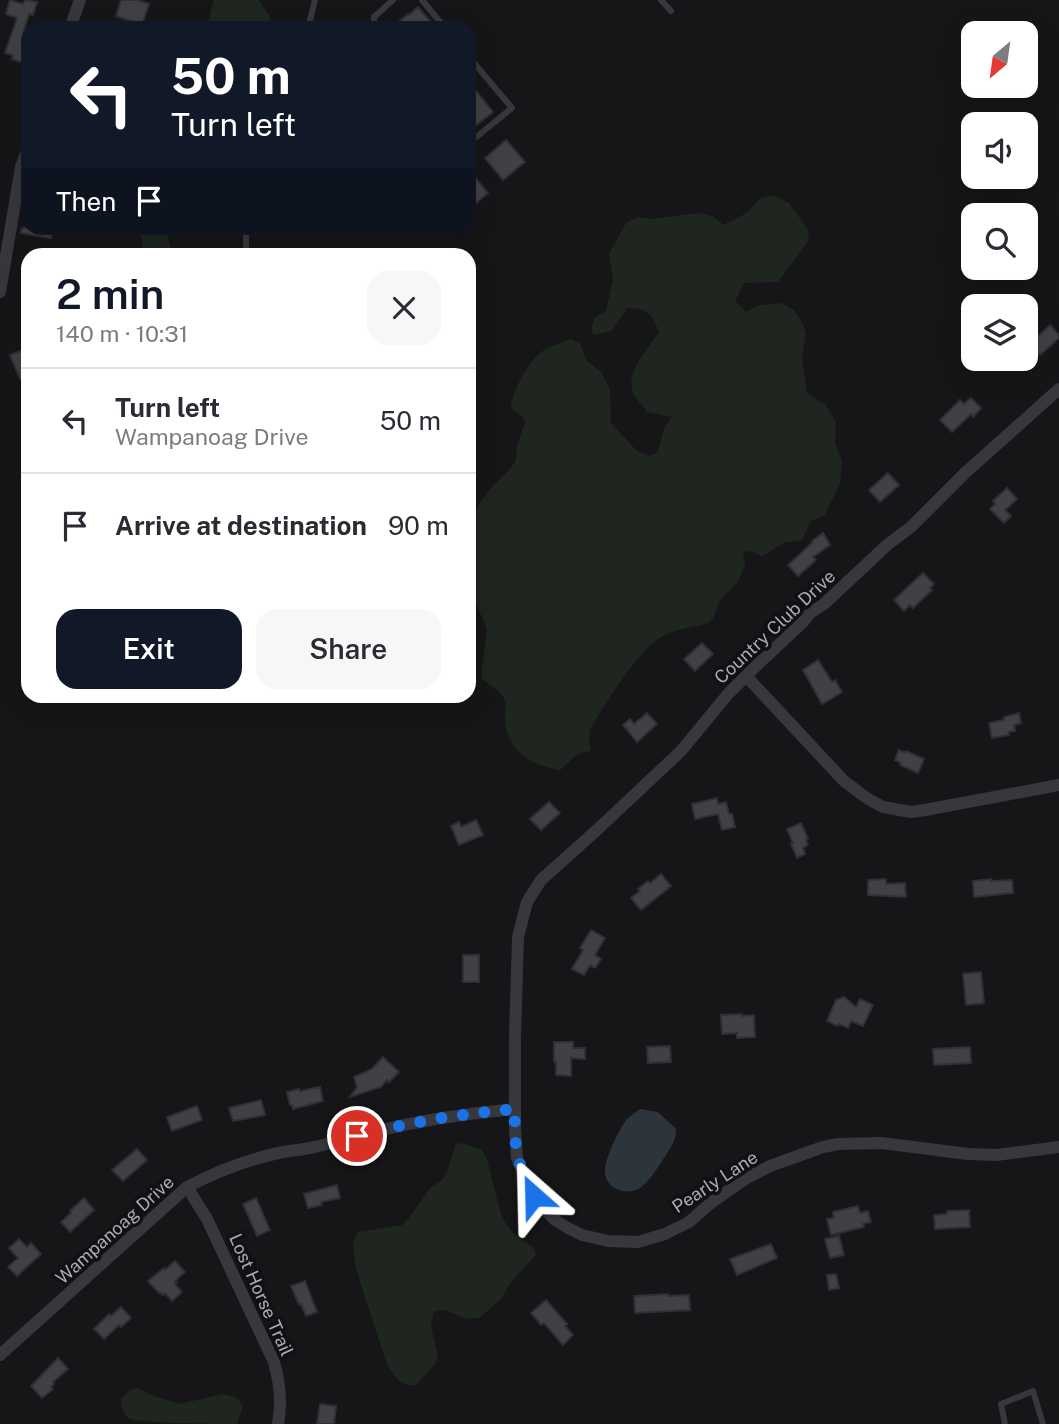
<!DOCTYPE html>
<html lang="en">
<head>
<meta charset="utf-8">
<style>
	body { margin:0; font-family:"Public Sans",sans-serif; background:#f7f7f7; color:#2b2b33; height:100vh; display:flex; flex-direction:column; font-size:26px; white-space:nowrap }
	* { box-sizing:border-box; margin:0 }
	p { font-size:23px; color:#7c7c81 }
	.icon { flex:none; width:38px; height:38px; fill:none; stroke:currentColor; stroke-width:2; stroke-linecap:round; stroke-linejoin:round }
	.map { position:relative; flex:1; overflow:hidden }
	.panel { position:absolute; left:21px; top:248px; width:455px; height:455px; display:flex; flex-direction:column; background:#fff; border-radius:21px; box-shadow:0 7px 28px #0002 }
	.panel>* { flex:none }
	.banner { position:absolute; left:21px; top:21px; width:455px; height:214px; border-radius:21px; box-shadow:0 7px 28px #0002; background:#111827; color:#fff; overflow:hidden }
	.needle { width:46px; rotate:209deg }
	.buttons { position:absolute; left:961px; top:21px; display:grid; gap:14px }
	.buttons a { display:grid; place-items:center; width:77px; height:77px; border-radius:14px; background:#fff; box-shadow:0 7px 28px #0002; font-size:35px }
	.pin { position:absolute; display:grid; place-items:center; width:60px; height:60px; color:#fff; margin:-30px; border:4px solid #fff; border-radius:50%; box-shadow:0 2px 7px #0007 }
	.me { position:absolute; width:77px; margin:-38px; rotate:335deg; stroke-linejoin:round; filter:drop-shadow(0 0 5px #0008) }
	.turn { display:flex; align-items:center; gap:24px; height:147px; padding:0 35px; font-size:32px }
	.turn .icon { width:91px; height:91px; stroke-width:2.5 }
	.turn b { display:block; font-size:49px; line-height:60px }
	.then { display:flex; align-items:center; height:66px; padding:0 35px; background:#0003; gap:14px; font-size:26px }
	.round { display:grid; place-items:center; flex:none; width:74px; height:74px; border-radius:21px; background:#f7f7f7 }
	.summary { display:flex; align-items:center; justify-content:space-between; height:119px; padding:0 35px }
	h1 { font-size:42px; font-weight:600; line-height:52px; color:#111827 }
	.action { display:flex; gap:14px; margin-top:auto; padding:14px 35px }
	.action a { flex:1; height:80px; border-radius:21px; background:#111827; color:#fff; font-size:28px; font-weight:600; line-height:80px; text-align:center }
	.action a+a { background:#f7f7f7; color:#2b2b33 }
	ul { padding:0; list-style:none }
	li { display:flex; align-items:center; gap:21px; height:105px; padding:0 35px; border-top:2px solid #e1e1e2 }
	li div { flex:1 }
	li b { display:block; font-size:26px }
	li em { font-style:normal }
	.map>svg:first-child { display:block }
	.green { fill:#1e261f }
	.water { fill:#2c353c }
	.building { fill:#404145; stroke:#303034; stroke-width:2 }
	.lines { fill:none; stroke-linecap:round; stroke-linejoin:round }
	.lane { stroke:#37383d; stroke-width:6 }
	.street { stroke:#37383d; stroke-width:12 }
	.route { stroke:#1a73e8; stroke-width:12; stroke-dasharray:0 21.6 }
	.labels { text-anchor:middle; stroke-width:7; stroke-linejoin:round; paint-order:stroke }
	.street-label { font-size:18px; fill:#a8adb8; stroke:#111113 }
</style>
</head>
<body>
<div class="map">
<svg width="1059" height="1424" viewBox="0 0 1059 1424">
	<rect width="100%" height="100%" fill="#161618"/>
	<path class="green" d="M 214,0 L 259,0 L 270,17 L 273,28 L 206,28 Z
		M 773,195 L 789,203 L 809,231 L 808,241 L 778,282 L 744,283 L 735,301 L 746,312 L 760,305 L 782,303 L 794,310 L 803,324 L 806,334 L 802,357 L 807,393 L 826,405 L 836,423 L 835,443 L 842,461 L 840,483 L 825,515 L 811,521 L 802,540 L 783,543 L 762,557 L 754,552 L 743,551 L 745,566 L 737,583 L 720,600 L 713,618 L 709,623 C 694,627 675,629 661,637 C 639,649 603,707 590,730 L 589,740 L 591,751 L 579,753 L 560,770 C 531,765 505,751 505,717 C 505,710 507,701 502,695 C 496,687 486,685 481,677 L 487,629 L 472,594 L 469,579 L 469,559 L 475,543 L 476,512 L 480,502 L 489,490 L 511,468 L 516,460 L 517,446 L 525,422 L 522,416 L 511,408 C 511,393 528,363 540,353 C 548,346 561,343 571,339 L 580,343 L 586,360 L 602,373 L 610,390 L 611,423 L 637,451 L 649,456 L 657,453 L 665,426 L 672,417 L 647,412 C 643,406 636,399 633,393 C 625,372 648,349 659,332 C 653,315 646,307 627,308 L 612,331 L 595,335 L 591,331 L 594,318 L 606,311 L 613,280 L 609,254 L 626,223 L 637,217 L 651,219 L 699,213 L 712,216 L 724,225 L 748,212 L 760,198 Z
		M 138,228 L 163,228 L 167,234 L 172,255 L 140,255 C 145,245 142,238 138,228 Z
		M 462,1143 L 482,1150 L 487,1159 L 502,1218 L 513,1233 L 534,1248 L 536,1255 L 510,1283 L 502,1298 L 479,1318 L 466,1319 L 445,1310 L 434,1311 L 431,1326 L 438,1355 L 436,1363 L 416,1385 L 407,1385 L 398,1380 L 387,1365 L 356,1269 L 353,1246 L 355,1237 L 358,1232 L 402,1225 L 408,1219 L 431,1187 L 441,1181 L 447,1172 L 456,1144 Z
		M 139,1388 L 151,1395 L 179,1404 L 223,1394 L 236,1397 L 243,1406 L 237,1424 C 217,1424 140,1424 128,1418 C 122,1412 121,1405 121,1398 L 132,1389 Z"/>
	<path class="water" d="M 640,1109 L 658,1112 L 676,1129 C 677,1142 667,1152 661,1163 C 655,1171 648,1183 640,1188 C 627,1196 608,1190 605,1174 C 603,1162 619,1129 627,1119 C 631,1115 636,1112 640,1109 Z"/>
	<path class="building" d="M 10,0 L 23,4 L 25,0 L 37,2 L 33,15 L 29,14 L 23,33 L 28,34 L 28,57 L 26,64 L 12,59 L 13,55 L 5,53 L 17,18 L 6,14 Z
		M 121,0 L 137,0 L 149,4 L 142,25 L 116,16 Z
		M 418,7 L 436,28 L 391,28 L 408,14 L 409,15 Z
		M 469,82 L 493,112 L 469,131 Z
		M 506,140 L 525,162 L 503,180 L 485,158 Z
		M 469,170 L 488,193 L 469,209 Z
		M 22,228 L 52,228 L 51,238 L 21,233 Z
		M 1050,325 L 1059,335 L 1059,338 L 1040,355 L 1030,344 Z
		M 28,348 L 28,376 L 20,379 L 10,355 Z
		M 971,398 L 981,408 L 973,417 L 971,414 L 952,432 L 940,420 L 960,400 L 964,404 Z
		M 888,473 L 899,485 L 880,502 L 869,490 Z
		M 1007,488 L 1017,499 L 1005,510 L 1011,516 L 1004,523 L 990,509 L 995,504 L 993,501 Z
		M 823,533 L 830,545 L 813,557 L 816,560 L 798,576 L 788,565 L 813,542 L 812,541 Z
		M 923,573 L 934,584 L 930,588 L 932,590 L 913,608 L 910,605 L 904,611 L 894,600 Z
		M 702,643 L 713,654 L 695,671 L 684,659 Z
		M 818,660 L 832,682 L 835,680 L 842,692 L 822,704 L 803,670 Z
		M 647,713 L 657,724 L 637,742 L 623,725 L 630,719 L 634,724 Z
		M 1019,713 L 1021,723 L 1014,725 L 1015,731 L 1009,732 L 1009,735 L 992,738 L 989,723 L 1004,720 L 1004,717 Z
		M 899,750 L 905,753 L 906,751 L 924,759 L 918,773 L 900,765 L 901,763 L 895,760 Z
		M 717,798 L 718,804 L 726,802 L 729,814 L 732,814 L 735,827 L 722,830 L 718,814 L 695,819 L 692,804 Z
		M 549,802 L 560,813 L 541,830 L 530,819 Z
		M 476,820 L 483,835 L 459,845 L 451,826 L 459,822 L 461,827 Z
		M 801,823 L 808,839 L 806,840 L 808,845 L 803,848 L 805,854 L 797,858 L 791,844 L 793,843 L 787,829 Z
		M 661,874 L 671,886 L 641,910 L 631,898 L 640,891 L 638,889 L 648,881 L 650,883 Z
		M 886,879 L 886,884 L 905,883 L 906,897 L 868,895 L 868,880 Z
		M 991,879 L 991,881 L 1012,880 L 1013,893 L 974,897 L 973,881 Z
		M 591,930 L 605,938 L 595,955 L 601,959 L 595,968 L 590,965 L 584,975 L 572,969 L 583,950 L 580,948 Z
		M 463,955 L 479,955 L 479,982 L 463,982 Z
		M 981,972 L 984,1003 L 966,1005 L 963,974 Z
		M 844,997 L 856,1007 L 860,999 L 873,1005 L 863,1026 L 851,1021 L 848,1028 L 839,1024 L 838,1026 L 827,1021 L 836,1000 Z
		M 742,1014 L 742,1016 L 754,1015 L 755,1037 L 737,1038 L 737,1033 L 722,1034 L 721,1015 Z
		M 554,1042 L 573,1042 L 573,1048 L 585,1048 L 585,1059 L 571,1058 L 571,1076 L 556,1075 L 556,1062 L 554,1062 Z
		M 670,1046 L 671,1062 L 648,1063 L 647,1047 Z
		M 970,1047 L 971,1063 L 934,1065 L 933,1049 Z
		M 383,1057 L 399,1072 L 389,1082 L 387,1080 L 381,1087 L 350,1097 L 357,1087 L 354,1077 L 372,1069 Z
		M 320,1087 L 323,1101 L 293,1109 L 292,1105 L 290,1105 L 287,1092 L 299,1089 L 300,1091 Z
		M 261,1100 L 265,1115 L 233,1121 L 229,1108 Z
		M 197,1106 L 202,1120 L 172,1131 L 167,1117 Z
		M 137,1149 L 147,1160 L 123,1181 L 112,1170 Z
		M 337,1185 L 340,1198 L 321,1202 L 322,1205 L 308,1208 L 304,1194 Z
		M 84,1198 L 94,1210 L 70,1232 L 61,1222 L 71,1213 L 70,1211 Z
		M 256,1198 L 270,1230 L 257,1236 L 243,1204 Z
		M 858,1206 L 860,1213 L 868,1211 L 871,1222 L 863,1224 L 864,1227 L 831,1235 L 827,1219 L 834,1218 L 833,1212 Z
		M 969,1210 L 970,1227 L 935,1229 L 934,1215 L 947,1214 L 947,1211 Z
		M 839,1236 L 844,1255 L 830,1258 L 825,1239 Z
		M 19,1239 L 27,1247 L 31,1243 L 41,1254 L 17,1276 L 8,1267 L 18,1258 L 9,1248 Z
		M 771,1244 L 777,1258 L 737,1275 L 730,1259 Z
		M 175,1261 L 185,1272 L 175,1281 L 177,1283 L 175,1284 L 182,1292 L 172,1301 L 165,1293 L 163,1295 L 160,1292 L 159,1293 L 148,1281 L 164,1268 L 165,1270 Z
		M 836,1274 L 839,1288 L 829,1290 L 827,1275 Z
		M 305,1281 L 317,1312 L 306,1316 L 301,1304 L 299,1305 L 291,1286 Z
		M 668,1294 L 668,1296 L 689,1295 L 690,1310 L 635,1313 L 634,1296 Z
		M 546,1300 L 567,1324 L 565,1326 L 573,1335 L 563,1345 L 544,1323 L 541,1325 L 531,1313 Z
		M 121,1307 L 131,1318 L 121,1327 L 119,1325 L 104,1339 L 94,1329 L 109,1314 L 111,1316 Z
		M 58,1358 L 68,1369 L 53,1382 L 54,1384 L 51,1387 L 53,1389 L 42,1398 L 31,1386 Z
		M 320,1404 L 336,1406 L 334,1424 L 317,1424 Z"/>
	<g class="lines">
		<path class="lane" d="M 422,0 L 445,28
			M 661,0 L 671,11
			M 308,28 L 315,0
			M 374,28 L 374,17 L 393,0
			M 469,57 L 512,108 L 469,143
			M 246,256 L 246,231 L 249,228
			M 1005,1424 L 1001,1404 L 1033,1391 L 1043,1424"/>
		<path class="street" d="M 70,28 L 80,0
			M 0,292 L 21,167 L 28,148
			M 1059,389 L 965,473 L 911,527 L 887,545 L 824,604 L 810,613 L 804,621 L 756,666 L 728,694 L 681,751 L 598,829 L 541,880 L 527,902 L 518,937 L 515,1036 L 515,1129 L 517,1158 L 526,1181 L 543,1208 L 555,1220 L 568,1228 L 582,1235 L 608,1241 L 638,1242 L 665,1234 L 689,1222 L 712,1202 L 745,1179 L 770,1166 L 823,1147 L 838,1144 L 882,1143 L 968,1154 L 996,1155 L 1059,1147
			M 746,676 L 844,781 L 868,799 L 883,807 L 911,812 L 925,810 L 1059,785
			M 187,1187 L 207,1219 L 274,1362 C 280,1383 282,1403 278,1424
			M 0,1355 L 187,1187 C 217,1171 248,1159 283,1152 C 293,1150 304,1150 314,1147 C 335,1143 356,1135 377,1131 C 422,1120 469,1113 515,1109"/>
	</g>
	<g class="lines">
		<path class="route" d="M 357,1136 C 408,1122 462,1114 515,1109 C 514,1147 516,1163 534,1196"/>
	</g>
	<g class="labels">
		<g class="street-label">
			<text transform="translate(775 627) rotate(-43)" y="6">Country Club Drive</text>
			<text transform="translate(715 1182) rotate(-33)" y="6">Pearly Lane</text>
			<text transform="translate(115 1230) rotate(-42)" y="6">Wampanoag Drive</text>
			<text transform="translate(261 1295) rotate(66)" y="6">Lost Horse Trail</text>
		</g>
	</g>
</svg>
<div class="buttons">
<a><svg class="needle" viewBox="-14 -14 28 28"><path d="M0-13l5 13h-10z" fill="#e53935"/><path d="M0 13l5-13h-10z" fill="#7c7c81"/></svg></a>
<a><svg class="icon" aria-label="sound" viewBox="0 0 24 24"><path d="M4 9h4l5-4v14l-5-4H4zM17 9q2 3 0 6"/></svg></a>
<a><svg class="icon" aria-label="search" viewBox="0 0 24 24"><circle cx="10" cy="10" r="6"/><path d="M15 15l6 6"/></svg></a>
<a><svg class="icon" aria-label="layers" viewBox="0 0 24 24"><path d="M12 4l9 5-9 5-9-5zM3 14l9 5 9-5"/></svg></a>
</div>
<div class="pin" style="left:357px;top:1136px;background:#d93025"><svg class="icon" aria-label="arrive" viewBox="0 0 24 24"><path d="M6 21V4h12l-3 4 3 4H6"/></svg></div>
<svg class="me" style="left:534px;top:1196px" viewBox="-20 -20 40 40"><path d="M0-17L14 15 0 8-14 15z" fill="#1a73e8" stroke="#fff" stroke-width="4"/></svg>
<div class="banner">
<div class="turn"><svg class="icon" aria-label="left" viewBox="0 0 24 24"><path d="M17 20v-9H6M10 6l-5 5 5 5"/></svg><div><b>50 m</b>Turn left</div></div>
<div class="then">Then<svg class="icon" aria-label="arrive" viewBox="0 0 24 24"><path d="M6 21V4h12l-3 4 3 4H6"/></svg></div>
</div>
<section class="panel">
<div class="summary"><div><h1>2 min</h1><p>140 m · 10:31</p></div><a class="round"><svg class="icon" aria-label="close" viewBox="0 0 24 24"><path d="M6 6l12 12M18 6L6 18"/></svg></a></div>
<ul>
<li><svg class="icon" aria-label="left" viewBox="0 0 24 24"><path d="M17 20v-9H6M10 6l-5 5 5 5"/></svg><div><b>Turn left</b><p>Wampanoag Drive</p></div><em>50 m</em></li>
<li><svg class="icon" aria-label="arrive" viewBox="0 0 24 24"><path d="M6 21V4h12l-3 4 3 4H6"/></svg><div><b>Arrive at destination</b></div><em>90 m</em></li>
</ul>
<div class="action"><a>Exit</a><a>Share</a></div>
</section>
</div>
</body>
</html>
